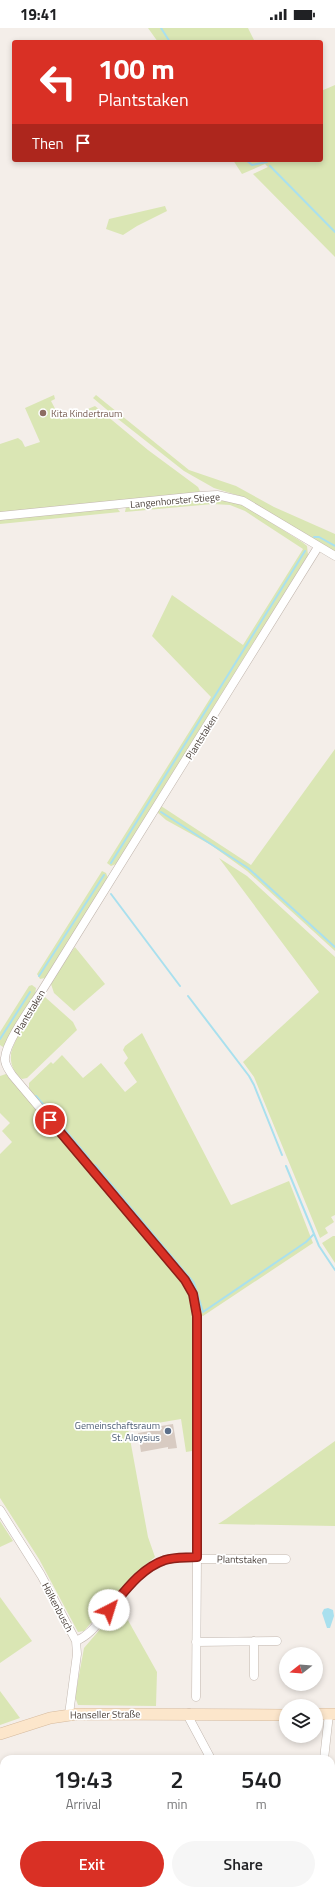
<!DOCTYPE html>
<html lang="en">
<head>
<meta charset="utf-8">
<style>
	body { margin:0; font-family:"Titillium Web",sans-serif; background:#f6f6f6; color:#202124; height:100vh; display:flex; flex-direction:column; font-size:15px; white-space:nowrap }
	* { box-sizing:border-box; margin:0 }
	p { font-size:13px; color:#757577 }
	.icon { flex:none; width:22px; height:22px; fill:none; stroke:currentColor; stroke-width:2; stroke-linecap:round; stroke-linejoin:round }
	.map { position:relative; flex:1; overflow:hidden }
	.details { position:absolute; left:0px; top:1727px; width:335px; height:140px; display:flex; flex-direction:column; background:#fff; border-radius:12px 12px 0 0; box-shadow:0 2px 6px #0003 }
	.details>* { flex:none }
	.banner { position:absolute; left:12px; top:12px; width:311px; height:122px; border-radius:4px; box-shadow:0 2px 6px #0003; background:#d93025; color:#fff; overflow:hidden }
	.needle { width:26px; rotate:253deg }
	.buttons { position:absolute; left:279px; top:1619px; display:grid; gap:8px }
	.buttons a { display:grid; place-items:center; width:44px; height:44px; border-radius:50%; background:#fff; box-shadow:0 2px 6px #0003; font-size:20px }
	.pin { position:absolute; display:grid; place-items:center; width:34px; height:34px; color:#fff; margin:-17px; border:2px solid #fff; border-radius:50%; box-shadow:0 1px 4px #0007 }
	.me { position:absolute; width:44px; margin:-22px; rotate:40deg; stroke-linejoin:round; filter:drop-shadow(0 0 3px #0008) }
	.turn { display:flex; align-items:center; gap:14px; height:84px; padding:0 20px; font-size:18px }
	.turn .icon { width:52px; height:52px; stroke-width:2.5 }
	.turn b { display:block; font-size:28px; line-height:34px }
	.then { display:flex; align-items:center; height:38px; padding:0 20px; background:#0003; gap:8px; font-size:15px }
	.eta { display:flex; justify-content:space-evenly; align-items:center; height:68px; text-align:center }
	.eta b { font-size:24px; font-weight:600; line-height:28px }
	.button { display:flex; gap:8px; margin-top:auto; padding:8px 20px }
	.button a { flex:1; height:46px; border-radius:24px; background:#d93025; color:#fff; font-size:16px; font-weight:600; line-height:46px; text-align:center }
	.button a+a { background:#f6f6f6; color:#202124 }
	.status { display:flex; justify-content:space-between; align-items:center; height:28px; padding:0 20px; background:#fff; direction:ltr }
	.status svg { height:11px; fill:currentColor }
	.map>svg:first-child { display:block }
	.green { fill:#dae6b4 }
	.water { fill:#a9e0ee }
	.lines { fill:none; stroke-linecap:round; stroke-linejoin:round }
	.stream { stroke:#a9e0ee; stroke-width:2 }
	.building { fill:#d8cbc2 }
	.street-casing { stroke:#c2b7af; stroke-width:9 }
	.secondary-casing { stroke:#d5ba9e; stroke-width:12 }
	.street { stroke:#fff; stroke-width:8 }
	.secondary { stroke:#fce6cb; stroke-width:11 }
	.rail-casing { stroke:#989898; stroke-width:3.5 }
	.rail { stroke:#fff; stroke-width:2; stroke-dasharray:6; stroke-linecap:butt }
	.route-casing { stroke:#8d1f18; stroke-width:10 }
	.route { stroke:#d93025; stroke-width:7 }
	.education-dot { fill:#8d6e63; stroke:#fff; stroke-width:1.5 }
	.service-dot { fill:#5c6f8a; stroke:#fff; stroke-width:1.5 }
	.labels { text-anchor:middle; stroke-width:3.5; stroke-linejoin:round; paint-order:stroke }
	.education-label { font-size:10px; fill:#785e54; stroke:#fff; text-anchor:start }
	.street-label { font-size:10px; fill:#483e38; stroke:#fff }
	.service-label { font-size:10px; fill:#4e5e75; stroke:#fff; text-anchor:end }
</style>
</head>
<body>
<div class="status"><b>19:41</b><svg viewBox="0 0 49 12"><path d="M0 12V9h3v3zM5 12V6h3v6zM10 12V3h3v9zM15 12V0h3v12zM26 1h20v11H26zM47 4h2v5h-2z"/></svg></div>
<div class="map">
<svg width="335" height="1867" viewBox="0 0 335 1867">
	<rect width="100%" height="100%" fill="#f4eee9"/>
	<path class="green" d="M 148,0 L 248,0 L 255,14 L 158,14 Z
		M 335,57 L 335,229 L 253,146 L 268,139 L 265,136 L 242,146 L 233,132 L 321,132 L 321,63 Z
		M 165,178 L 167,183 L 137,198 L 123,207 L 106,201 L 109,191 Z
		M 54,367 L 55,371 L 51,373 L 61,392 L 95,378 L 148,422 L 198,459 L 200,463 L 197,465 L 0,485 L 0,416 L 18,410 L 22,413 L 25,419 L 40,414 L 25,380 Z
		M 96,367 L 189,442 L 236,458 L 274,479 L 335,506 L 335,524 L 243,469 L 214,460 L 184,443 L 118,391 L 93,370 Z
		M 210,470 L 237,473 L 302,514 L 307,518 L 308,527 L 116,836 L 111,838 L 107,835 L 211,669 L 152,608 L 172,567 L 243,617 L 303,521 L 245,483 L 230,477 L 213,476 L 125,484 L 126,479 Z
		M 117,480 L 120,484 L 0,496 L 0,491 Z
		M 335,721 L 335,923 L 247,843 L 211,817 L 166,792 L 157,784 L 161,778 L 251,837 Z
		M 219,830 L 247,848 L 335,929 L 335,1187 L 331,1189 L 334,1194 L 325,1200 L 328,1205 L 320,1210 L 254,1049 L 243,1034 L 319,964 Z
		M 102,843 L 106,845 L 108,850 L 45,950 L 40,951 L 37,946 Z
		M 75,919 L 105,956 L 74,983 L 54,965 L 51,956 L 56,945 Z
		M 32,957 L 36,960 L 35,967 L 3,1019 L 0,1017 L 0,1004 L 29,958 Z
		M 45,969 L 73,994 L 77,1002 L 27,1050 L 22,1051 C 14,1045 10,1036 11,1027 C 11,1017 36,971 45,969 Z
		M 142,1005 L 231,1177 L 289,1153 L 313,1215 L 203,1288 L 199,1286 L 194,1265 L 29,1063 L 29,1055 L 51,1034 L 53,1036 L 62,1027 L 83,1050 L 101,1035 L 125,1064 L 137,1054 L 124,1035 L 128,1030 L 123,1022 L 125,1018 Z
		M 6,1046 L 181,1251 L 188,1263 L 194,1282 L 192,1423 L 186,1424 L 181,1391 L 128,1400 L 148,1509 L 155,1529 L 132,1548 L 84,1603 L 78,1604 L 39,1531 L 0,1470 L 0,1126 L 12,1114 L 2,1103 L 10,1095 L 0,1085 L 0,1048 Z
		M 333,1208 L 335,1208 L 335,1235 L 322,1215 Z
		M 335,1413 L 335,1498 L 218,1496 L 226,1491 Z
		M 0,1493 L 13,1513 L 0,1519 Z
		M 0,1569 L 32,1613 L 0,1635 Z
		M 120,1578 L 157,1644 L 156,1678 L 78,1677 L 75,1669 L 84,1620 Z
		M 0,1663 L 20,1690 L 0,1697 Z"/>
	<path class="water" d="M 328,1580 L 333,1582 L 334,1588 L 330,1600 L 327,1600 L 322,1585 L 324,1581 Z"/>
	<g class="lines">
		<path class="stream" d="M 161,0 L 170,14
			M 246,132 L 252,137 L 267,134
			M 270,138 L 335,204
			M 314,509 L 319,509 L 335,518
			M 161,784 L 248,840 L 335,919
			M 111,835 L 305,523
			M 111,866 L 180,958
			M 39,948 L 104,847
			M 188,968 L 249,1048 L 254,1057 L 282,1127
			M 0,1011 L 30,964
			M 36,1068 L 89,1130
			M 95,1137 L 194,1255 L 203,1284 L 306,1214 L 314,1206
			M 286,1138 L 319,1218 L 335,1242
			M 61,1863 L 66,1867
			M 30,1867 L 36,1863
			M 126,1867 L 133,1863"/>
	</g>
	<path class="building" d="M 173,1396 L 177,1420 L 168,1421 L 168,1419 L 141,1424 L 138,1405 L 162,1401 L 161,1398 Z"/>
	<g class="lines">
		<g class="street-casing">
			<path id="street" d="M 0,488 L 199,468 L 217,467 L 243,473 L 335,528
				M 0,1482 L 41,1547 L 76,1613 L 77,1626 L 69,1686
				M 197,1531 L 286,1531
				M 76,1613 C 88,1608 95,1599 103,1589 C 121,1568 139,1540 166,1532 C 176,1529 187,1529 197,1529 L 197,1288 L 193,1266 L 185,1252 L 12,1047 C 9,1042 4,1036 5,1030 C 6,1013 33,977 43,961 L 318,519
				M 254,1613 L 254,1648
				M 196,1614 L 277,1613
				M 196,1669 L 197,1529
				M 189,1685 L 189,1690 L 211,1731
				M 324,1731 L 329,1686
				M 307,1867 L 307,1863"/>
		</g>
		<g class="secondary-casing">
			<path id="secondary" d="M 316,1686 L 335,1686
				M 0,1706 L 50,1690 L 77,1686 L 286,1687"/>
		</g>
		<use href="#street" class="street"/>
		<use href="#secondary" class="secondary"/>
		<g class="rail-casing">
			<path id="rail" d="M 331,1796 L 335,1770
				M 322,1867 L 322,1863"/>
		</g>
		<use href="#rail" class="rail"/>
	</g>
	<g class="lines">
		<g class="route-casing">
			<path id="route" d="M 50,1092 L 185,1252 L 193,1266 L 197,1288 L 197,1529 C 186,1530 175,1529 165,1532 C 141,1540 125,1563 109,1582"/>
		</g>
		<use href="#route" class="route"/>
	</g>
	<circle class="education-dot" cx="43" cy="385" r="4"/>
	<circle class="service-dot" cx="168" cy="1403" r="4"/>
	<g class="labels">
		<g class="education-label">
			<text x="51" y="389">Kita Kindertraum</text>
		</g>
		<g class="street-label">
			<text transform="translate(175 472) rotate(-5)" y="4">Langenhorster Stiege</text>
			<text transform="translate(201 709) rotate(-58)" y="4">Plantstaken</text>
			<text transform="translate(29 984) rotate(-59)" y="4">Plantstaken</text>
			<text transform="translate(242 1531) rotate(1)" y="4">Plantstaken</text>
			<text transform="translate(58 1579) rotate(62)" y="4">Hölkenbusch</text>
			<text transform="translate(105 1686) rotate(-1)" y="4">Hanseller Straße</text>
		</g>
		<g class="service-label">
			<text x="160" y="1401">Gemeinschaftsraum<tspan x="160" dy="12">St. Aloysius</tspan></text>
		</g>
	</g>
</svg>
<div class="buttons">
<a><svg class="needle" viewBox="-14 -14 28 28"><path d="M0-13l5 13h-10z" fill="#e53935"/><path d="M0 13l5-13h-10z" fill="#757577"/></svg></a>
<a><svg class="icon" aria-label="layers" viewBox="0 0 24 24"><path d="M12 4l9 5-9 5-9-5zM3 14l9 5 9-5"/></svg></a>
</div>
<div class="pin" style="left:50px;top:1092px;background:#d93025"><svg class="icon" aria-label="arrive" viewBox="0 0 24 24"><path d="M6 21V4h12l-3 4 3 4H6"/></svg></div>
<svg class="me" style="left:109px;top:1582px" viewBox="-20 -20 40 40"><circle r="19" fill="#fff"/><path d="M0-13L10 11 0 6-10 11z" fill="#d93025"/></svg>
<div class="banner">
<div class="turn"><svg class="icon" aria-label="left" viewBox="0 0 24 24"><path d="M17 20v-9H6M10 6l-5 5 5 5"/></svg><div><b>100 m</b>Plantstaken</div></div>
<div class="then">Then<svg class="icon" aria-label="arrive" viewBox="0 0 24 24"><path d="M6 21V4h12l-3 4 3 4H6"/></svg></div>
</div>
<section class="details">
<div class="eta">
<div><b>19:43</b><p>Arrival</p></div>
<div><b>2</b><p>min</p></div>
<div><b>540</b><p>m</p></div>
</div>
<div class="button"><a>Exit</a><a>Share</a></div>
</section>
</div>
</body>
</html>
